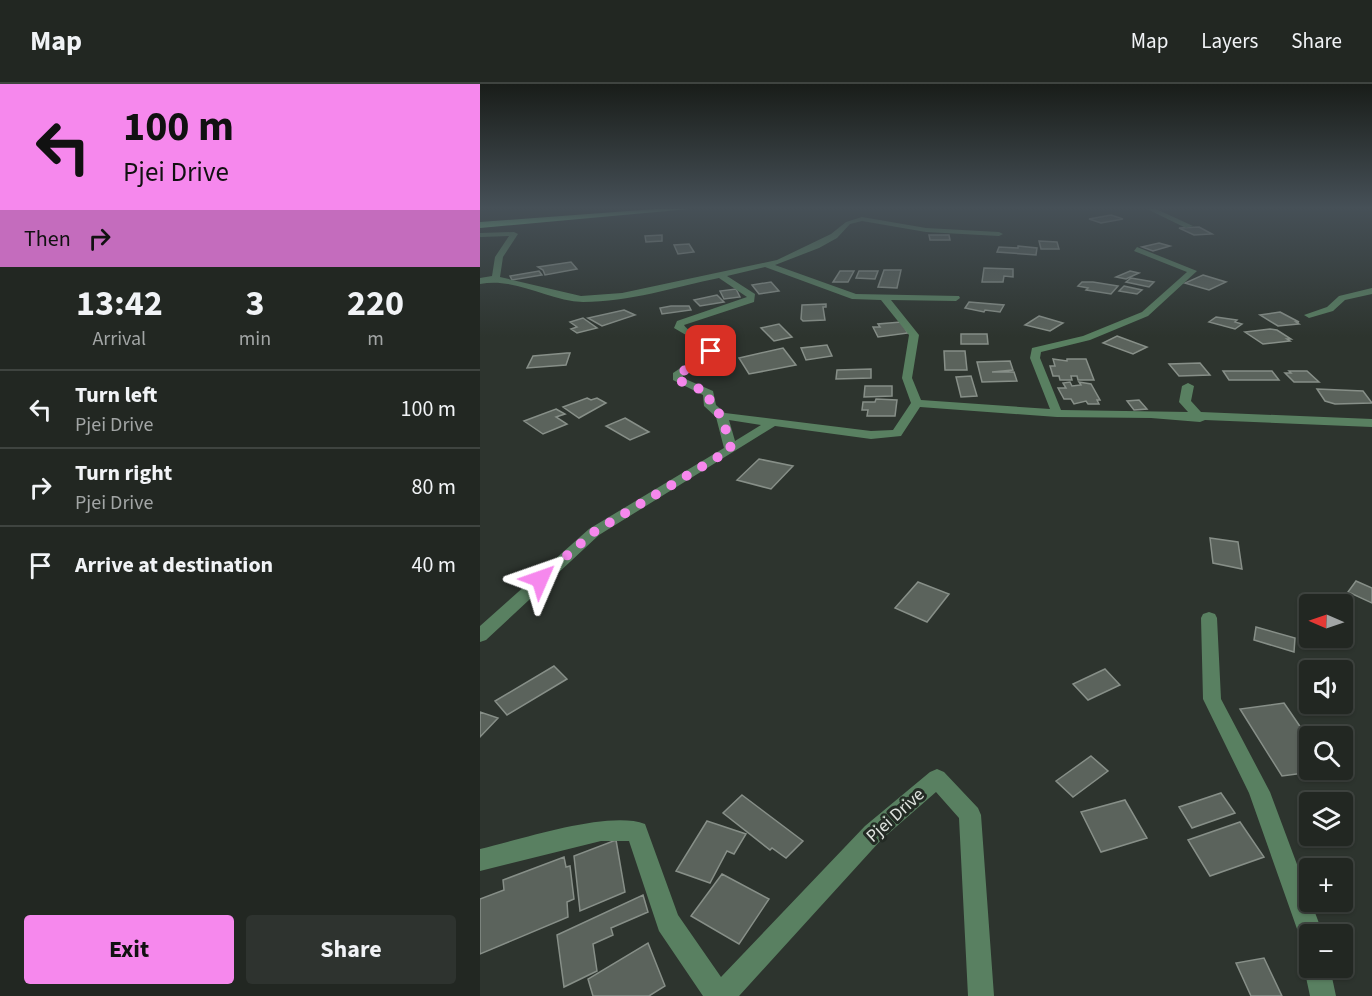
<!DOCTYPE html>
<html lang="en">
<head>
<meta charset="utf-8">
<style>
	body { margin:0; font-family:"Source Sans 3",sans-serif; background:#2e332f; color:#f1f3f6; height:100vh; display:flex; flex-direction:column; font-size:22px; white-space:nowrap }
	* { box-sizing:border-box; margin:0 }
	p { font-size:20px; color:#a2a5a5 }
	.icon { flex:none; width:33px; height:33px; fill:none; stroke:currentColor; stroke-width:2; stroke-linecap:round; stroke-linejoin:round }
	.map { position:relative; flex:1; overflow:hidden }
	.sheet { display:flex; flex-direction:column; background:#222722; width:480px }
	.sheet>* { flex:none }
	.top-card { background:#f688ed; color:#111; overflow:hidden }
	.needle { width:39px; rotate:272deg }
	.tools { position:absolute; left:819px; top:510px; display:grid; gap:12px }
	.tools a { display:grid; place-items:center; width:54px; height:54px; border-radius:6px; background:#222722; box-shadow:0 2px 4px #0004,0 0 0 2px #3f4440; font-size:30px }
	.pin { position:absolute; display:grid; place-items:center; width:51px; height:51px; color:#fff; margin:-26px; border-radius:12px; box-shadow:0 3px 9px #0006 }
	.me { position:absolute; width:66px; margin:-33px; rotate:47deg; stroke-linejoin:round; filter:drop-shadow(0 0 4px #0008) }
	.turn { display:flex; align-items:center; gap:21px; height:126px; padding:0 24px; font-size:27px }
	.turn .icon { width:78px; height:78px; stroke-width:2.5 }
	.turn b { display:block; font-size:42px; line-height:51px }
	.then { display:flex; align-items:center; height:57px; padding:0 24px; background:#0003; gap:12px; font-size:22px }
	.eta { display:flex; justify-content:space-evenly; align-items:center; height:102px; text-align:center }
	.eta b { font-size:36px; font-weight:700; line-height:42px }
	.primary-button { display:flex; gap:12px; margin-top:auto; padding:12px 24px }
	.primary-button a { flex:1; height:69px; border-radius:6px; background:#f688ed; color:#111; font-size:24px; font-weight:700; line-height:69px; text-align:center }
	.primary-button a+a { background:#2e332f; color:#f1f3f6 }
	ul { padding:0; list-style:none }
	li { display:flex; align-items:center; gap:18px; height:78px; padding:0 24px; border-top:2px solid #3f4440 }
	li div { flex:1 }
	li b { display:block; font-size:22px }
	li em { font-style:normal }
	header { display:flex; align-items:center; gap:36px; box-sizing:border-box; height:84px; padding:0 30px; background:#222722; border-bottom:2px solid #3f4440 }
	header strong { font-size:28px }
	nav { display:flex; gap:33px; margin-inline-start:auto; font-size:21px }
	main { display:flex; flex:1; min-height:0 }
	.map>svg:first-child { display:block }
	.building { fill:#5b635c; stroke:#878f88; stroke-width:1.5 }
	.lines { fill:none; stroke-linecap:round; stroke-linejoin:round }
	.minor { fill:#598061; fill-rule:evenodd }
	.highway { fill:#86ed9f; fill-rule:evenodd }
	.route { stroke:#f688ed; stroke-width:10; stroke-dasharray:0 18 }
	.labels { text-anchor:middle; stroke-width:6; stroke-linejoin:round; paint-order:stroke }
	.near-street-label { font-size:18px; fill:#dfe3df; stroke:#232a24 }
</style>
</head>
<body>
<header>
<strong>Map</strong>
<nav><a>Map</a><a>Layers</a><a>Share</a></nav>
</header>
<main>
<section class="sheet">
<div class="top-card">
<div class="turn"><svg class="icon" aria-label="left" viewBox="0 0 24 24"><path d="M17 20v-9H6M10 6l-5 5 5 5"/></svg><div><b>100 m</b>Pjei Drive</div></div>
<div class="then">Then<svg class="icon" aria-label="right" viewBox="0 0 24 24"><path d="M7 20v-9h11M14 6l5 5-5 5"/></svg></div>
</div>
<div class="eta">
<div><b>13:42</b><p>Arrival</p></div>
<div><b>3</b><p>min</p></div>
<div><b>220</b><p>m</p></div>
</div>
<ul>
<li><svg class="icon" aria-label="left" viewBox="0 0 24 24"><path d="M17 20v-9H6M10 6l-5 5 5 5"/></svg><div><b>Turn left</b><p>Pjei Drive</p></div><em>100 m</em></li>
<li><svg class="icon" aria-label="right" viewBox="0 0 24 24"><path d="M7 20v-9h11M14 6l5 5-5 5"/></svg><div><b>Turn right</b><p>Pjei Drive</p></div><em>80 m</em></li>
<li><svg class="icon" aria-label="arrive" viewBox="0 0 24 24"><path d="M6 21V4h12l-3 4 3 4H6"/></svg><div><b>Arrive at destination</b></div><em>40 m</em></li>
</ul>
<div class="primary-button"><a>Exit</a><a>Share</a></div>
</section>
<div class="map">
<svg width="892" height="912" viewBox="0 0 892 912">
	<rect width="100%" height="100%" fill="#2d342e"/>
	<path class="building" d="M 631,131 L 643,135 L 621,139 L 609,135 Z
		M 719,143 L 732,150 L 714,151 L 699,144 Z
		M 182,151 L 182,157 L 166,158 L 165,152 Z
		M 449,151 L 469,151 L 470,156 L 450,156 Z
		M 559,157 L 577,158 L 579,165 L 561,165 Z
		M 679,159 L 690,162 L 673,167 L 662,163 Z
		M 209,160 L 214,168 L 198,170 L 194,161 Z
		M 538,162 L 557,164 L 556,171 L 517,168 L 519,163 L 538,164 Z
		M 91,178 L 97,185 L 65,191 L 63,186 L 58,183 Z
		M 504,184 L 533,185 L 533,193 L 524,192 L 523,198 L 502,198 Z
		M 404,186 L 421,186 L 417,204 L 398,203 Z
		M 59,187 L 62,191 L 32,196 L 30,192 Z
		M 360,187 L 374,187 L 368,198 L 353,198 Z
		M 379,187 L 398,187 L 395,195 L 376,194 Z
		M 650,187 L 659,189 L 646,195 L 636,193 Z
		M 723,191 L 746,198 L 729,206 L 705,199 Z
		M 651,194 L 674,198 L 669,203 L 646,198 Z
		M 291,198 L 299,207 L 279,210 L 272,201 Z
		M 602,198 L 613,198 L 638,202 L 631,210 L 606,206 L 608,204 L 598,202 Z
		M 644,202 L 662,206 L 657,210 L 639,207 Z
		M 256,205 L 260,213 L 244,215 L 240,207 Z
		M 237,211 L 244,218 L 220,222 L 214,216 Z
		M 489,218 L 524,221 L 520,228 L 505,226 L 504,228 L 485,224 Z
		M 346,220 L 346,223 L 343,223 L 345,236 L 323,237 L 321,235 L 322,221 Z
		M 191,222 L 209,222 L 211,226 L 182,230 L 180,224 Z
		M 144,226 L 155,231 L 122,242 L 108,234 Z
		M 800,228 L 819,238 L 816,238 L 819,240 L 798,242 L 780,231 Z
		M 559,232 L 583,239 L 570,247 L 545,241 Z
		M 736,233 L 757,236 L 755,238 L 762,240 L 755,245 L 729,238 Z
		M 103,234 L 117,244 L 97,249 L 91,245 L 97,243 L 90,238 Z
		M 421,238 L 428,249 L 398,253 L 393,243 L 400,243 L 398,240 Z
		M 299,240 L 312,253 L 294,257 L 281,244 Z
		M 790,245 L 797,246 L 811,255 L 807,255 L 810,257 L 783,260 L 765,248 Z
		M 481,250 L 507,250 L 508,260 L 481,260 Z
		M 637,252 L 667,263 L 653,270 L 623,259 Z
		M 347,261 L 352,272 L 326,276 L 321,264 Z
		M 303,264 L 316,281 L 269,290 L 259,274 Z
		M 464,267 L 485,267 L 487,286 L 465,286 Z
		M 87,269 L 90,269 L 86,281 L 47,284 L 53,272 Z
		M 573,275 L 587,277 L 587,275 L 606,275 L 614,296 L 598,296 L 597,292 L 591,292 L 592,296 L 580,296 L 579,292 L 573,292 L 570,282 L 575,282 Z
		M 530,277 L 533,286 L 512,288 L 534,288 L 537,297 L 502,298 L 497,278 Z
		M 720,279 L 730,291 L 699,292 L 689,280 Z
		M 391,285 L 391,294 L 356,295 L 357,286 Z
		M 743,287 L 792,287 L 799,296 L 749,296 Z
		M 809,287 L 827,287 L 839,298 L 814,298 L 805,289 L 811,289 Z
		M 491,292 L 497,312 L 481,313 L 476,293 Z
		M 590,298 L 592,302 L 601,301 L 599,298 L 611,300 L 620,316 L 617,316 L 619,320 L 608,320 L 606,317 L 594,320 L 591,315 L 584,315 L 578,304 L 586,304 L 583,299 Z
		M 385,302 L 412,302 L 412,312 L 384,313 Z
		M 837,305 L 883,307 L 892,319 L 855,320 L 845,317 Z
		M 107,314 L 111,316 L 117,314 L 126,319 L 99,334 L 83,323 Z
		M 396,315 L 417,316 L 415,332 L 387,332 L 388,326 L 382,326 L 383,318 L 395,318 Z
		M 659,316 L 667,325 L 654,326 L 647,317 Z
		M 76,325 L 85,330 L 76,333 L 87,340 L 63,350 L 44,337 Z
		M 145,334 L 169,348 L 150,356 L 126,342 Z
		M 279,375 L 313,382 L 291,405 L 257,396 Z
		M 730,454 L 758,458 L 762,485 L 733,479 Z
		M 876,497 L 892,504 L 892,519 L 868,508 Z
		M 438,498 L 469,510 L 447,538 L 415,524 Z
		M 776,543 L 815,554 L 814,568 L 774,556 Z
		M 74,582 L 87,595 L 27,631 L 15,617 Z
		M 625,585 L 640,601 L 608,616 L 593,600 Z
		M 804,619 L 830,657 L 830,686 L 847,686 L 802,692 L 760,625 Z
		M 0,628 L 18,634 L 0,653 Z
		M 611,672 L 628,687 L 593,713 L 576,697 Z
		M 741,709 L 755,729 L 712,744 L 699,723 Z
		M 262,711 L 323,757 L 306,774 L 292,764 L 290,766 L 243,729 Z
		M 645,716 L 667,754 L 621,768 L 601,728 Z
		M 227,737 L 266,750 L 254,770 L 247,767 L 230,799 L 196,787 Z
		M 760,738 L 784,773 L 730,792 L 708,756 Z
		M 136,756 L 145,808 L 100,827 L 94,772 Z
		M 84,773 L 86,783 L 90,782 L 94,815 L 87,818 L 88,833 L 0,870 L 0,815 L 24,806 L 23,796 Z
		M 242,790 L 289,815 L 259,860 L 211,832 Z
		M 163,811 L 168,828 L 131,844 L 133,851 L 113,860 L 117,887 L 84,903 L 77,851 Z
		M 168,859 L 185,902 L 169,912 L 113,912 L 108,895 Z
		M 784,874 L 802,912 L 771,912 L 756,879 Z"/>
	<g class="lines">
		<path class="minor" d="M 667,125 L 676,125 L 713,142 L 706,144 Z
			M 382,133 L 446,144 L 519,148 L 523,150 L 519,152 L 446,148 L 382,137 L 370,140 L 357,154 L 339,164 L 295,181 L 376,210 L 479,212 L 480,214 L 476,217 L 411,216 L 439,251 L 432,294 L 441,316 L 570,325 L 550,274 L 552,264 L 603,252 L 662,228 L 707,188 L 654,167 L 657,163 L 717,187 L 668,232 L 610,256 L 561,268 L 560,274 L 581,326 L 708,328 L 699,318 L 702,302 L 708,299 L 714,302 L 711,317 L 721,328 L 892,335 L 892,343 L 725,336 L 720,338 L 671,334 L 577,333 L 440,323 L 421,352 L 391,355 L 295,342 L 119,451 L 6,556 L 0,558 L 0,542 L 109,445 L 244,364 L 236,333 L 224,322 L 223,311 L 193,296 L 193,289 L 226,267 L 218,258 L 194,244 L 197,237 L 267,213 L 239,194 C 195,203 149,218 103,218 C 68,217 36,193 0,200 L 0,194 L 12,192 L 15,173 L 29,152 L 0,153 L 0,149 L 34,148 L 38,150 L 23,173 L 20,193 L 101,212 L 142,209 L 297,176 L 351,150 L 366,138 ZM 285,183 L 372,215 L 401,216 L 429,251 L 422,294 L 431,319 L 413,346 L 391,347 L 245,329 L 236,321 L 233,307 L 203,294 L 203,292 L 231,275 L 236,267 C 228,252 210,251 204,241 L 274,218 L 275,210 L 247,192 ZM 249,336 L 281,341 L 255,357 Z
			M 892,204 L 892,210 L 865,216 L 853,227 L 829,234 L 824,231 L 847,223 L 859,212 Z
			M 729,528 L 735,530 L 737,534 L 741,615 L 790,708 L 843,850 L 830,850 L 830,862 L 822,859 L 769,709 L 723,615 L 721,534 L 723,530 Z
			M 457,685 L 464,688 L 498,724 L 501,731 L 514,912 L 488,912 L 479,734 L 456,708 L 401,756 L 259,912 L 223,912 L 179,847 L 149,757 L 121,757 L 0,787 L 0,765 C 40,756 128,726 165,740 L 198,831 L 241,893 L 385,742 L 450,688 Z
			M 830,874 L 830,884 L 850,884 L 856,912 L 830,912 L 824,884 Z"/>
		<path class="highway" d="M 175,125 L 209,125 L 0,144 L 0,138 Z"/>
	</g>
	<linearGradient id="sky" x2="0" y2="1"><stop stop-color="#191d19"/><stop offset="0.49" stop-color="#465057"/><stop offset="1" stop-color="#465057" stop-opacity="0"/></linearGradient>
	<rect width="892" height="253" fill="url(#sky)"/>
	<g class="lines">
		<path class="route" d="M 60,495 L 114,448 L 251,365 L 242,332 L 230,322 L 229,309 L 198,296 L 197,291 L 227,273 L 231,267"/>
	</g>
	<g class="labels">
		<g class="near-street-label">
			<text transform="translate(415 731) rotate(-42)" y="6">Pjei Drive</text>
		</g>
	</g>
</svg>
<div class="tools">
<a><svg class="needle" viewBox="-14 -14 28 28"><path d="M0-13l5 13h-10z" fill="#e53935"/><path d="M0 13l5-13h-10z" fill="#a2a5a5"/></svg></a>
<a><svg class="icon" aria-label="sound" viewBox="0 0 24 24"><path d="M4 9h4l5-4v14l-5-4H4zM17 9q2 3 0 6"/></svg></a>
<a><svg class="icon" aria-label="search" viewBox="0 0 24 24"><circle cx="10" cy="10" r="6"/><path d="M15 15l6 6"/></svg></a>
<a><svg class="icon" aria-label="layers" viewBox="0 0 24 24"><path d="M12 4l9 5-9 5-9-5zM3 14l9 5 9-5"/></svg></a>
<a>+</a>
<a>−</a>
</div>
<div class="pin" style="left:231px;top:267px;background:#d93025"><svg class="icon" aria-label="arrive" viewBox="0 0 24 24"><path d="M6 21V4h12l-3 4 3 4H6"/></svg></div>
<svg class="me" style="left:60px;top:495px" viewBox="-20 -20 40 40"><path d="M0-17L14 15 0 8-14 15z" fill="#f688ed" stroke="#fff" stroke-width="4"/></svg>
</div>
</main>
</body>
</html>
